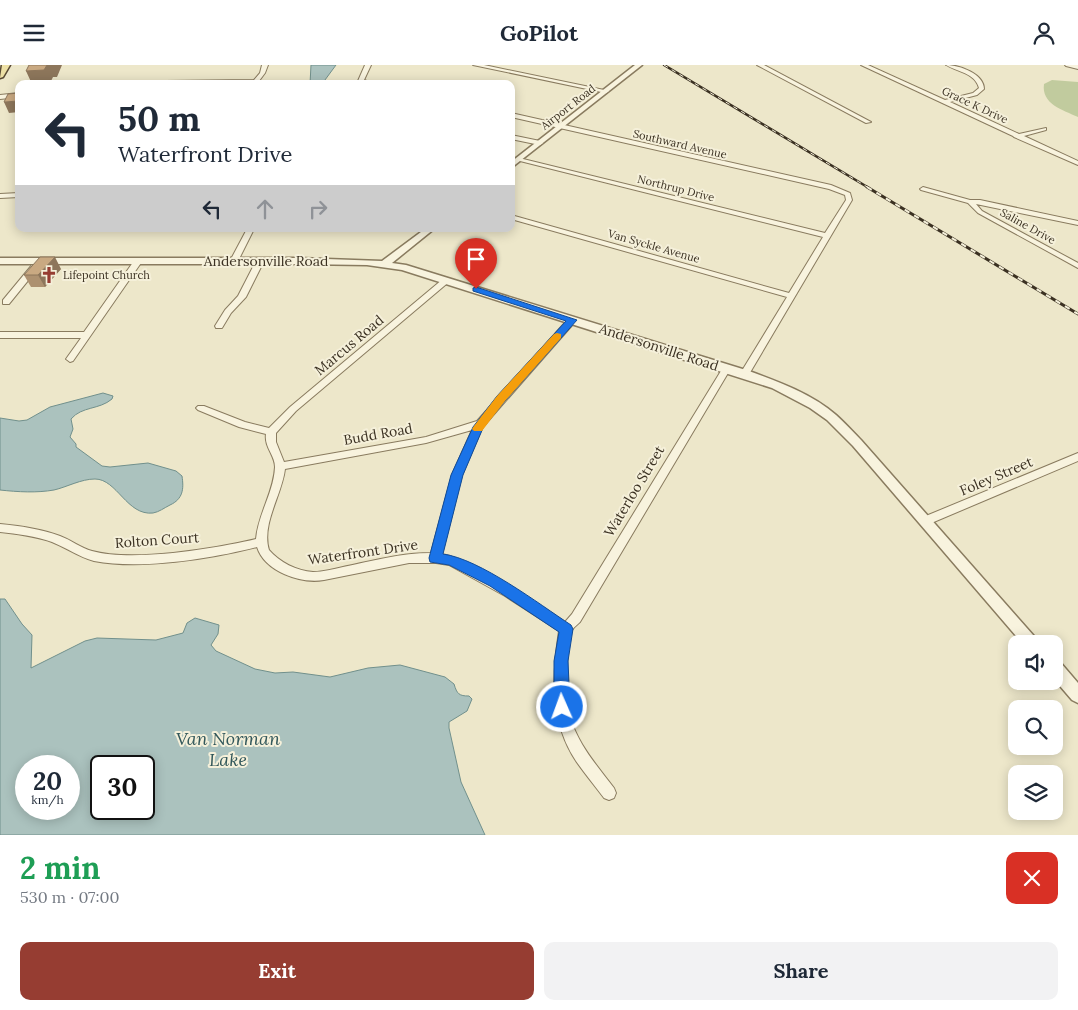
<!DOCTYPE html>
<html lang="en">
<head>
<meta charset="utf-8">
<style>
	body { margin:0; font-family:Lora,serif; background:#f2f2f3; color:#1f2937; height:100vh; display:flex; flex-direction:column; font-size:19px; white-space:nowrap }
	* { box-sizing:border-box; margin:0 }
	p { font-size:16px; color:#747a83 }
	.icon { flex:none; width:28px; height:28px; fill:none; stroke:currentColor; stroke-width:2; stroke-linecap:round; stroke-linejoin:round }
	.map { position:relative; height:770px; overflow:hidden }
	.sheet { display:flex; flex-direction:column; background:#fff; flex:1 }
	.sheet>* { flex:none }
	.guide { position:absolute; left:15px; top:15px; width:500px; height:152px; border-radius:10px; box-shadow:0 2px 12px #0003; background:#fff; color:#1f2937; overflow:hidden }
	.fabs { position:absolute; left:1008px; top:570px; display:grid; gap:10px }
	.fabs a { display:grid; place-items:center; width:55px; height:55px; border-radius:10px; background:#fff; box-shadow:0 2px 12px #0003; font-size:25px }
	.speed { position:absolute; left:15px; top:690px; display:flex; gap:10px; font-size:25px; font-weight:700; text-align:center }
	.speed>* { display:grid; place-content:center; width:65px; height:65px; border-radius:50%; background:#fff; box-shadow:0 2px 12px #0003; line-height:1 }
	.speed small { font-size:12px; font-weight:400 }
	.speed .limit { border:2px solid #111; border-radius:8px; background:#fff; color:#111 }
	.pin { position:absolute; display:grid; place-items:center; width:42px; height:42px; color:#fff; margin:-51px -21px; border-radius:50% 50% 50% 0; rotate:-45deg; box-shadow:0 0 5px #0007 }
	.pin .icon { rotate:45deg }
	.me { position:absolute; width:55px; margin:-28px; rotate:358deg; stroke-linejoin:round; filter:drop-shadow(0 0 4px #0008) }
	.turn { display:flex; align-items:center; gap:18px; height:105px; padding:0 20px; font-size:22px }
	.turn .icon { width:65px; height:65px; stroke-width:2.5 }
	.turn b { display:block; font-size:35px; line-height:42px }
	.lanes { display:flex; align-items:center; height:48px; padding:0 20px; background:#0003; justify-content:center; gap:25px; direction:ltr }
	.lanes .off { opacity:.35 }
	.round { display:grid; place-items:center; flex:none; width:52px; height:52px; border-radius:10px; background:#f2f2f3 }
	.summary { display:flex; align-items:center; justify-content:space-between; height:85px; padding:0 20px }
	h1 { font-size:30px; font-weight:800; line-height:38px; color:#1e9e55 }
	.cta { display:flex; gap:10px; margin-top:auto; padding:10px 20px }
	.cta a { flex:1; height:58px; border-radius:10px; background:#963d32; color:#fff; font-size:20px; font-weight:800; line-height:58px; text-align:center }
	.cta a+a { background:#f2f2f3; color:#1f2937 }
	header { display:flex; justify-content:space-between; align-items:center; height:65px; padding:0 20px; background:#fff; font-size:22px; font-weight:800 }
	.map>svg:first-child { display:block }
	.green { fill:#c1cb9e }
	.water { fill:#abc2be; stroke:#71908c; fill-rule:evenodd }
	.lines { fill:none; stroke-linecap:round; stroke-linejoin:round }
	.minor-casing { stroke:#897b5f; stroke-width:2 }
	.tertiary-casing { stroke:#897b5f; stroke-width:3 }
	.primary-casing { stroke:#584933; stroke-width:3 }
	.minor { fill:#f8f3de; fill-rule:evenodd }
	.tertiary { fill:#f8f3de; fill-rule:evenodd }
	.primary { fill:#ede0a5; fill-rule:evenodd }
	.rail-far1-casing { stroke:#3b3122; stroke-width:2.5 }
	.rail-casing { stroke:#3b3122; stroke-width:3 }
	.rail-far1 { stroke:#f5f0da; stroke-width:1; stroke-dasharray:4.5; stroke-linecap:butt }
	.rail { stroke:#f5f0da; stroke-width:2; stroke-dasharray:5.5; stroke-linecap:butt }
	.wall { fill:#ad9170 }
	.shaded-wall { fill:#8d765b }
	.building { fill:#c9a982; stroke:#8d765b }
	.route { fill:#1a73e8; stroke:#114b97 }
	.slow { fill:#f59e0b }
	.labels { text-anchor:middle; stroke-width:4; stroke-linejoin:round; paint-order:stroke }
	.far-street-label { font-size:11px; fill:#3b3122; stroke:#f5f0da }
	.far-poi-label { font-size:11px; fill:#3b3122; stroke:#f5f0da; text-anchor:start }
	.street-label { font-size:14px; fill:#3b3122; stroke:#f5f0da }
	.near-water-label { font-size:18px; font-style:italic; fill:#32575a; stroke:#f5f0da }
</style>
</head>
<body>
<header><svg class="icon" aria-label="menu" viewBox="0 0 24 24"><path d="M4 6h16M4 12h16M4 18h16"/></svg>GoPilot<svg class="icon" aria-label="person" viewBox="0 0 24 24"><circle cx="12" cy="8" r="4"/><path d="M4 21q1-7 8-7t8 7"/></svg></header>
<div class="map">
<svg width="1078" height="770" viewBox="0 0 1078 770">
	<rect width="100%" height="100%" fill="#ede7ca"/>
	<path class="green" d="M 1052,15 L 1078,17 L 1078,52 C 1063,45 1041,39 1044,19 Z"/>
	<path class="water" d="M 311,0 L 336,0 L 322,19 L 310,19 Z
		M 103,328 L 113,331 L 112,334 C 99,345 82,341 71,354 L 73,364 L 70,372 L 76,379 L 76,382 L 102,401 L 110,402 L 148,398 L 176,406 L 182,411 C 184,424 183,434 170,440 C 164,443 159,447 153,448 C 127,451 117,414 95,414 C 81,414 67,422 54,425 C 37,428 18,427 0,425 L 0,353 L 19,356 L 27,355 L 50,342 Z
		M 0,534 L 5,534 L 22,559 L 32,570 L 31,603 L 85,576 L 97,573 L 156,575 L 183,568 L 187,558 L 195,553 L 219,560 L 218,569 L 211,580 L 216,586 L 255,604 L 275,608 L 293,607 L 330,612 L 368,603 L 400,600 L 445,612 L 454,619 C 457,629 459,631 469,631 L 472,634 L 467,646 L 449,657 L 449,663 L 461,717 L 485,770 L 0,770 ZM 26,701 L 69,701 L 69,744 L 26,744 ZM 101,701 L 144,701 L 144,744 L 101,744 Z"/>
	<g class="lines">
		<g class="minor-casing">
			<path id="minor" d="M 262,0 L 268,0 L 265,8 L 259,16 L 266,19 L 145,19 L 166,16 L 254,15 L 260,8 Z
				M 365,0 L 371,0 L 364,15 L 375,19 L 366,19 L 358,16 Z
				M 473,0 L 484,0 L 609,26 L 606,28 Z
				M 757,0 L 764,0 L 871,57 L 866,58 Z
				M 861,0 L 868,0 L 945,35 L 973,28 L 979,23 C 975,8 958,7 946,0 C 960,0 984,9 984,24 L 977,30 L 950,37 L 1019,69 L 1046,63 L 1046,65 L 1024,71 L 1078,96 L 1078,100 L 1014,72 L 1013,71 Z
				M 1065,0 L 1078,0 L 1078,4 L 1066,1 Z
				M 19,28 L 19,32 L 0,34 L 0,30 Z
				M 511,48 L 831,120 L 850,128 L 852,135 L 748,311 L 742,311 L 740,309 L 787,232 L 511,154 L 511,150 L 789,228 L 823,172 L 516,95 L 519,93 L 825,168 L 846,135 L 845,130 L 829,124 L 511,52 Z
				M 511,70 L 540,76 L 543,78 L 540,80 L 511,74 Z
				M 923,122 L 970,135 L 980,135 L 1078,156 L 1078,160 L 976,139 L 982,146 L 1078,198 L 1078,203 L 978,148 L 968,138 L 921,125 L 920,124 Z
				M 19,128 L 19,132 L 0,133 L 0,129 Z
				M 247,164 L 254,164 L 237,198 L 231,198 L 230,196 Z
				M 136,193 L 139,193 L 143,195 L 73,296 L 70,297 L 66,294 L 81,273 L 0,273 L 0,267 L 84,267 Z
				M 257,194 L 263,194 L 264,196 L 246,232 L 231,248 L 222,263 L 216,263 L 215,261 L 225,245 L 238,231 Z
				M 32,200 L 35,200 L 39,202 L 9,239 L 3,239 L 3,235 Z
				M 443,214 L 449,214 L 450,216 L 296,346 L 276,368 L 276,377 L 284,397 L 426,372 L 477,356 L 569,253 L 575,253 L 575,257 L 482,363 L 462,410 L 442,489 C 457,492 468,499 481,506 C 510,521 538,539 565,557 L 572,549 L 724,301 L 730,301 L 731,303 L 580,557 C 578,559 574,562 572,565 C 565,579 566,643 572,658 C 581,683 598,702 614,723 L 616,728 L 614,733 L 609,735 L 604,733 C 595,721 585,709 576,696 C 550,657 552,611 559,566 L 505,531 L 449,500 L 436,498 L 409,498 L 324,515 C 301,519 265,507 257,482 C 210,494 141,505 94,496 C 79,492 67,483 52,477 C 36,471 17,469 0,467 L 0,459 C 21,461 41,464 60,471 C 71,475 81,483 92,486 C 132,497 214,484 256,474 C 258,449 274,427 275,402 C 275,390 264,382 266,369 L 239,362 L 198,345 L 196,343 L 198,341 L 204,341 L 245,357 L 269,363 L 290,342 ZM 472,365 L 452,410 L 431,488 C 401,488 372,496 343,502 C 333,504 323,507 313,507 C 297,506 279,497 269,485 C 261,459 282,430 285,404 L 426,378 Z
				M 1078,388 L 1078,396 L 929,459 L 921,459 L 920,456 L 921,453 Z"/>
		</g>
		<g class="tertiary-casing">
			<path id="tertiary" d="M 635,0 L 642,0 L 511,103 L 511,97 Z
				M 425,164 L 434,164 L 392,198 L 406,200 L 749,306 C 779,317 812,329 836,350 C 845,358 853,367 861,375 L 1041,579 L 1023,579 L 853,381 L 827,355 L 810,343 L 772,323 L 402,205 L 367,200 L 299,199 L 0,199 L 0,193 L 299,193 L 382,196 Z
				M 1054,595 L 1060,597 L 1078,618 L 1078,638 L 1072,635 L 1054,614 Z"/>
		</g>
		<g class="primary-casing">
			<path id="primary" d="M 2,0 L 10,0 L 3,12 L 0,13 Z"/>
		</g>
		<use href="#minor" class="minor"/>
		<use href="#tertiary" class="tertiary"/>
		<use href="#primary" class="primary"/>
		<g class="rail-far1-casing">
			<path id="rail-far1" d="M 664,0 L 869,123"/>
		</g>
		<g class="rail-casing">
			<path id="rail" d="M 867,122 L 1078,249"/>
		</g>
		<use href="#rail-far1" class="rail-far1"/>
		<use href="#rail" class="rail"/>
	</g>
	<path class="wall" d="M 61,204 L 45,222 L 31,222 L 24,210 Z"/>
	<path class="shaded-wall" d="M 47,0 L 62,0 L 57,12 L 53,12 L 50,18 L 32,19 L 26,6 Z
		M 19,36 L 19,47 L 9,48 L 4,37 Z
		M 55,192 L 61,204 L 45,222 L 38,210 Z"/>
	<path class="building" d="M 29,0 L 47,0 L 44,5 L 26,6 Z
		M 19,28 L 19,36 L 4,37 L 8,29 Z
		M 40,192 L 55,192 L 38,210 L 24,210 Z"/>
	<path class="route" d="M 476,222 L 577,255 L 505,336 L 483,363 L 463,410 L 443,489 C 480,494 539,539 571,560 L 573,564 L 568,596 L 570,642 L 567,647 L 562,649 L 557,647 L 554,642 L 554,596 L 559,567 L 490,521 L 449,500 L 430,497 L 429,493 L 451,410 L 473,362 L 497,331 L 566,256 L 473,226 L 473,223 Z"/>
	<path class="slow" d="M 557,268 L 561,269 L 561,273 L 505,336 L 482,366 L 474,366 L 472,364 L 474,361 L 497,331 L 554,269 Z"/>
	<defs>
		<g id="church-bare" transform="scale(1.35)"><path d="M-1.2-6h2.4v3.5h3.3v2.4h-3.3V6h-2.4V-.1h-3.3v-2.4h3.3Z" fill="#963d32" stroke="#f5f0da" stroke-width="2.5" paint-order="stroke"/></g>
	</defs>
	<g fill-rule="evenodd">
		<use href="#church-bare" x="49" y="210"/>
	</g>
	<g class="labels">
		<g class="far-street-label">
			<text transform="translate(975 40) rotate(25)" y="4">Grace K Drive</text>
			<text transform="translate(568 42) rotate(-38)" y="4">Airport Road</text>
			<text transform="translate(680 79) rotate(13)" y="4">Southward Avenue</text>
			<text transform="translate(676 123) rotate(14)" y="4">Northrup Drive</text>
			<text transform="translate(1028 161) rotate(29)" y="4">Saline Drive</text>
			<text transform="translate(654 181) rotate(16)" y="4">Van Syckle Avenue</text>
		</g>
		<g class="far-poi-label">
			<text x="63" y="214">Lifepoint Church</text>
		</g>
		<g class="street-label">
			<text x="266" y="201">Andersonville Road</text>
			<text transform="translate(349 280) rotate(-40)" y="5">Marcus Road</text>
			<text transform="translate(659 282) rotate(18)" y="5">Andersonville Road</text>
			<text transform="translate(378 369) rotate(-10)" y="5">Budd Road</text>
			<text transform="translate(996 411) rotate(-23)" y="5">Foley Street</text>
			<text transform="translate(634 426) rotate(-59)" y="5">Waterloo Street</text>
			<text transform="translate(157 475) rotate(-4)" y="5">Rolton Court</text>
			<text transform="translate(363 487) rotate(-8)" y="5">Waterfront Drive</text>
		</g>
		<g class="near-water-label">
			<text x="228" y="680">Van Norman<tspan x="228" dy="21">Lake</tspan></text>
		</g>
	</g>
</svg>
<div class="fabs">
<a><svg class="icon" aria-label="sound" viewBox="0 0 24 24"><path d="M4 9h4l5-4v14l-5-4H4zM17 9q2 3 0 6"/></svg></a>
<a><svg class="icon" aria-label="search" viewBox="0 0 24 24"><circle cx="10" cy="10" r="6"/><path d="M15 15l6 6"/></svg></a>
<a><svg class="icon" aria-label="layers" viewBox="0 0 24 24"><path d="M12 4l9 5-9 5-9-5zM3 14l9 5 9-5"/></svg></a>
</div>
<div class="speed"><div>20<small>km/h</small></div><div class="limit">30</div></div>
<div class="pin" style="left:476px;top:224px;background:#d93025"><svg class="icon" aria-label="arrive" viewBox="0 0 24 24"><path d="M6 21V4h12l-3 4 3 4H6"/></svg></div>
<svg class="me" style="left:562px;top:642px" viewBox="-20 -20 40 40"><circle r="17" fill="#1a73e8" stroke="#fff" stroke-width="3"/><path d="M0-11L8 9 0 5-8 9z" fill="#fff"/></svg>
<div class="guide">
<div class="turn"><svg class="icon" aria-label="left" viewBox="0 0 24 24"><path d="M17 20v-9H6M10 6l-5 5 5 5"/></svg><div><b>50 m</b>Waterfront Drive</div></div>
<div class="lanes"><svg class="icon" aria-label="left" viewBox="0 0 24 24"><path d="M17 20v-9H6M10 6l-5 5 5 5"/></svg><svg class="icon off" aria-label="ahead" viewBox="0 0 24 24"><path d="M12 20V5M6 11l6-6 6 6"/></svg><svg class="icon off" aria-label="right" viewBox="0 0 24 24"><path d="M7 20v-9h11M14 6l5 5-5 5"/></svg></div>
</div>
</div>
<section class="sheet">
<div class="summary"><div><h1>2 min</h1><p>530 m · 07:00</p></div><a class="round" style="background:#d93025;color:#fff"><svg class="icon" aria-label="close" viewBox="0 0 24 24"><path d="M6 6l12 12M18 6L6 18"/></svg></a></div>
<div class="cta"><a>Exit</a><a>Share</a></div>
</section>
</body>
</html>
